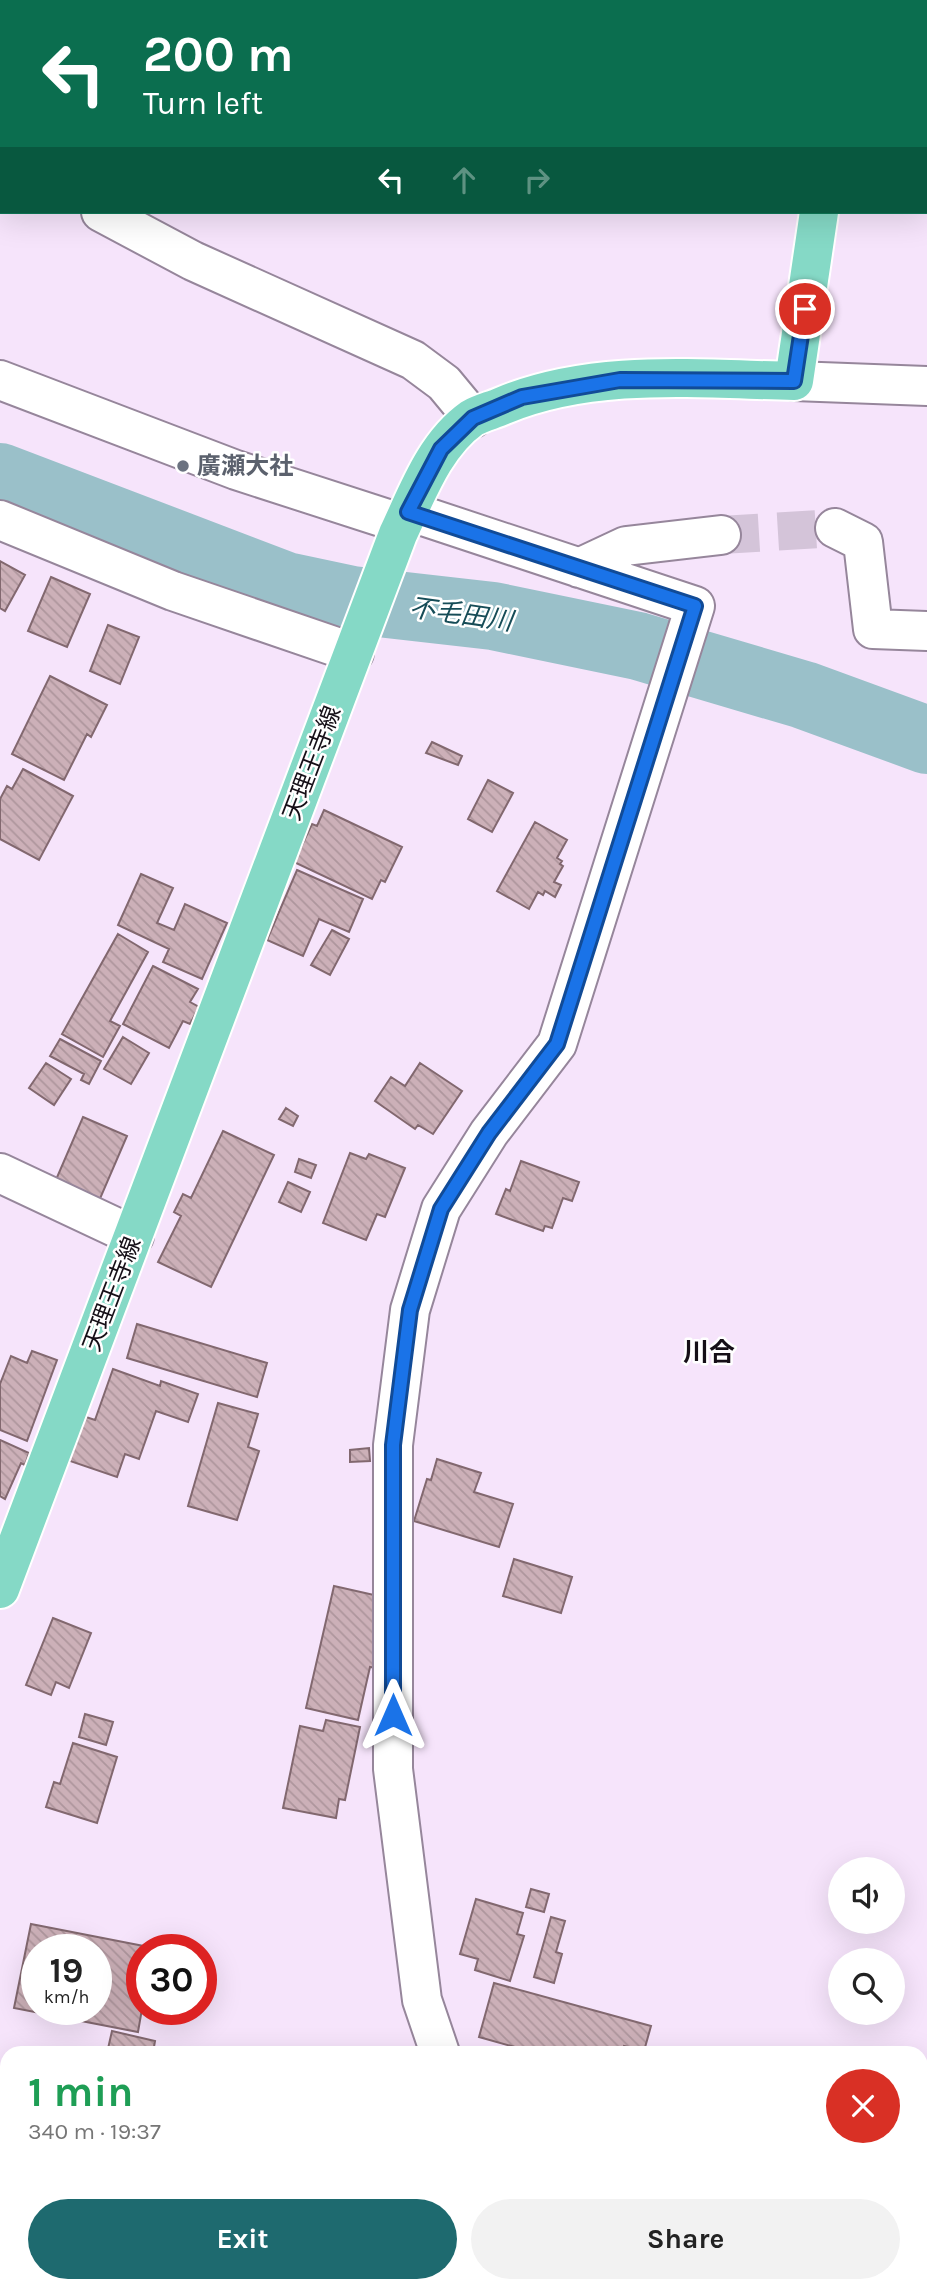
<!DOCTYPE html>
<html lang="en">
<head>
<meta charset="utf-8">
<style>
	body { margin:0; font-family:Karla,"Noto Sans JP",sans-serif; background:#f2f2f2; color:#222; height:100vh; display:flex; flex-direction:column; font-size:26px; white-space:nowrap }
	* { box-sizing:border-box; margin:0 }
	p { font-size:23px; color:#767676 }
	.icon { flex:none; width:38px; height:38px; fill:none; stroke:currentColor; stroke-width:2; stroke-linecap:round; stroke-linejoin:round }
	.map { position:relative; flex:1; overflow:hidden }
	.panel { position:absolute; left:0px; top:2046px; width:928px; height:247px; display:flex; flex-direction:column; background:#fff; border-radius:21px 21px 0 0; box-shadow:0 7px 28px #0002 }
	.panel>* { flex:none }
	.guide { position:absolute; left:0px; top:0px; width:928px; height:214px; box-shadow:0 7px 28px #0002; background:#0b6e4f; color:#fff; overflow:hidden }
	.tools { position:absolute; left:828px; top:1857px; display:grid; gap:14px }
	.tools a { display:grid; place-items:center; width:77px; height:77px; border-radius:50%; background:#fff; box-shadow:0 7px 28px #0002; font-size:35px }
	.speed { position:absolute; left:21px; top:1934px; display:flex; gap:14px; font-size:35px; font-weight:700; text-align:center }
	.speed>* { display:grid; place-content:center; width:91px; height:91px; border-radius:50%; background:#fff; box-shadow:0 7px 28px #0002; line-height:1 }
	.speed small { font-size:18px; font-weight:400 }
	.speed .limit { border:10px solid #d22; background:#fff; color:#111 }
	.pin { position:absolute; display:grid; place-items:center; width:60px; height:60px; color:#fff; margin:-30px; border:4px solid #fff; border-radius:50%; box-shadow:0 2px 7px #0007 }
	.me { position:absolute; width:77px; margin:-38px; rotate:0deg; stroke-linejoin:round; filter:drop-shadow(0 0 5px #0008) }
	.turn { display:flex; align-items:center; gap:24px; height:147px; padding:0 28px; font-size:32px }
	.turn .icon { width:91px; height:91px; stroke-width:2.5 }
	.turn b { display:block; font-size:49px; line-height:60px }
	.lanes { display:flex; align-items:center; height:66px; padding:0 28px; background:#0003; justify-content:center; gap:35px; direction:ltr }
	.lanes .off { opacity:.35 }
	.round { display:grid; place-items:center; flex:none; width:74px; height:74px; border-radius:37px; background:#f2f2f2 }
	.overview { display:flex; align-items:center; justify-content:space-between; height:119px; padding:0 28px }
	h1 { font-size:42px; font-weight:700; line-height:52px; color:#1e9e55 }
	.button { display:flex; gap:14px; margin-top:auto; padding:14px 28px }
	.button a { flex:1; height:80px; border-radius:42px; background:#1e6a6f; color:#fff; font-size:28px; font-weight:700; line-height:80px; text-align:center }
	.button a+a { background:#f2f2f2; color:#222 }
	.map>svg:first-child { display:block }
	.lines { fill:none; stroke-linecap:round; stroke-linejoin:round }
	.river { stroke:#9ac0c9; stroke-width:68 }
	.building { fill:url(#building-back-hatch); stroke:#82686f; stroke-width:2; fill-rule:evenodd }
	.minor-tunnel { stroke:#d4c4d9; stroke-width:38; stroke-dasharray:38 19; stroke-linecap:butt }
	.minor-casing { stroke:#96869b; stroke-width:42 }
	.major-casing { stroke:#fff; stroke-width:42 }
	.minor { stroke:#fff; stroke-width:38 }
	.major { stroke:#85d9c6; stroke-width:38 }
	.route-casing { stroke:#114b97; stroke-width:18 }
	.route { stroke:#1a73e8; stroke-width:12 }
	.worship-dot { fill:#6b7280; stroke:#fff; stroke-width:2.5 }
	.labels { text-anchor:middle; stroke-width:5; stroke-linejoin:round; paint-order:stroke }
	.worship-label { font-size:24px; font-weight:bold; fill:#5b616d; stroke:#fff; text-anchor:start }
	.street-label { font-size:24px; fill:#150f17; stroke:#fff }
	.water-label { font-size:26px; font-style:italic; fill:#164c57; stroke:#fff }
	.neighbourhood-label { font-size:26px; font-weight:bold; fill:#150f17; stroke:#fff }
</style>
</head>
<body>
<div class="map">
<svg width="927" height="2291" viewBox="0 0 927 2291">
	<defs>
		<pattern id="building-back-hatch" width="6" height="6" patternUnits="userSpaceOnUse" patternTransform="scale(1.75)"><rect width="6" height="6" fill="#ccb0b8"/><path d="M-1 5l2 2M0 0l6 6M5-1l2 2" fill="none" stroke="#ae969d"/></pattern>
	</defs>
	<rect width="100%" height="100%" fill="#f6e4fb"/>
	<g class="lines">
		<path class="river" d="M 0,477 L 286,586 L 352,600 L 493,616 L 638,646 L 804,695 L 927,740"/>
	</g>
	<path class="building" d="M 0,561 L 25,575 L 5,611 L 0,608 Z
		M 51,577 L 90,594 L 67,647 L 28,631 Z
		M 108,625 L 139,637 L 120,684 L 90,671 Z
		M 50,676 L 107,705 L 91,737 L 87,734 L 64,780 L 12,754 Z
		M 432,742 L 462,756 L 458,765 L 426,753 Z
		M 23,769 L 73,796 L 39,860 L 0,839 L 0,799 L 7,786 L 12,789 Z
		M 488,780 L 513,793 L 492,832 L 468,819 Z
		M 324,810 L 402,847 L 385,882 L 381,880 L 372,899 L 294,862 L 312,824 L 317,826 Z
		M 535,822 L 567,840 L 557,858 L 562,861 L 560,864 L 563,866 L 554,882 L 561,885 L 555,897 L 545,891 L 543,895 L 538,892 L 529,909 L 497,891 Z
		M 297,870 L 363,899 L 349,932 L 319,919 L 303,956 L 267,940 Z
		M 141,874 L 173,888 L 157,923 L 174,930 L 185,904 L 227,923 L 202,979 L 163,962 L 169,949 L 118,925 Z
		M 332,930 L 349,939 L 330,975 L 311,965 Z
		M 118,934 L 148,952 L 110,1021 L 120,1026 L 103,1057 L 62,1034 Z
		M 153,966 L 198,989 L 190,1002 L 199,1007 L 190,1024 L 183,1021 L 169,1048 L 123,1024 Z
		M 123,1037 L 149,1053 L 131,1084 L 104,1069 Z
		M 60,1039 L 101,1061 L 89,1084 L 81,1080 L 84,1074 L 50,1056 Z
		M 46,1063 L 71,1079 L 54,1105 L 29,1088 Z
		M 420,1063 L 462,1091 L 433,1134 L 418,1125 L 415,1129 L 375,1101 L 391,1077 L 405,1086 Z
		M 286,1108 L 298,1116 L 293,1126 L 279,1119 Z
		M 83,1117 L 127,1136 L 99,1201 L 55,1182 Z
		M 223,1131 L 274,1155 L 211,1287 L 158,1262 L 181,1216 L 174,1212 L 183,1194 L 191,1198 Z
		M 350,1153 L 366,1159 L 369,1154 L 405,1168 L 385,1217 L 377,1214 L 366,1240 L 323,1223 Z
		M 299,1159 L 316,1165 L 311,1178 L 295,1172 Z
		M 521,1161 L 579,1182 L 572,1201 L 563,1198 L 552,1228 L 545,1226 L 543,1231 L 496,1214 L 506,1189 L 510,1191 Z
		M 288,1182 L 310,1192 L 301,1212 L 279,1202 Z
		M 137,1324 L 267,1363 L 257,1397 L 127,1358 Z
		M 32,1351 L 57,1360 L 27,1441 L 0,1430 L 0,1384 L 11,1356 L 27,1363 Z
		M 113,1369 L 160,1386 L 161,1381 L 198,1394 L 188,1422 L 156,1411 L 139,1459 L 125,1454 L 117,1477 L 67,1460 L 83,1416 L 95,1420 Z
		M 218,1403 L 258,1414 L 248,1447 L 259,1451 L 237,1520 L 188,1506 Z
		M 0,1440 L 29,1453 L 25,1465 L 21,1463 L 5,1499 L 0,1496 Z
		M 369,1448 L 370,1461 L 350,1462 L 350,1450 Z
		M 437,1459 L 481,1473 L 474,1492 L 513,1504 L 499,1547 L 414,1521 L 427,1479 L 431,1480 Z
		M 514,1559 L 572,1577 L 561,1613 L 503,1596 Z
		M 334,1586 L 383,1597 L 376,1668 L 370,1667 L 358,1720 L 306,1708 Z
		M 53,1618 L 91,1633 L 69,1688 L 56,1682 L 51,1695 L 26,1685 Z
		M 85,1714 L 113,1722 L 106,1745 L 79,1737 Z
		M 326,1720 L 360,1727 L 345,1800 L 339,1799 L 336,1818 L 283,1808 L 300,1726 L 323,1731 Z
		M 73,1743 L 117,1757 L 97,1823 L 46,1807 L 54,1782 L 60,1784 Z
		M 531,1889 L 549,1894 L 544,1912 L 526,1907 Z
		M 476,1899 L 523,1913 L 517,1934 L 524,1936 L 510,1981 L 475,1970 L 478,1959 L 460,1954 Z
		M 551,1917 L 565,1921 L 556,1952 L 562,1954 L 554,1983 L 534,1977 Z
		M 31,1924 L 154,1948 L 142,1950 L 142,2009 L 138,2032 L 14,2008 ZM 37,1950 L 96,1950 L 96,2009 L 37,2009 Z
		M 494,1983 L 651,2026 L 644,2051 L 624,2046 L 622,2053 L 536,2053 L 479,2037 Z
		M 112,2031 L 155,2041 L 153,2053 L 107,2053 Z
		M 1,2114 L 7,2116 L 7,2181 L 0,2179 Z
		M 312,2286 L 351,2286 L 350,2291 L 311,2291 Z
		M 800,2286 L 835,2286 L 851,2291 L 798,2291 Z"/>
	<g class="lines">
		<path class="minor-tunnel" d="M 721,535 L 835,528"/>
		<g class="minor-casing">
			<path id="minor" d="M 0,145 L 2,146
				M 101,212 L 193,261 L 413,360 L 444,383 L 473,418
				M 0,380 L 236,470 L 403,524
				M 794,381 L 927,386
				M 408,511 L 695,606 L 557,1044 L 489,1133 L 441,1209 L 410,1310 L 393,1445 L 393,1769 L 422,2000 L 440,2053
				M 0,520 L 173,591 L 354,653
				M 835,528 L 863,542 L 873,629 L 927,631
				M 579,568 L 626,546 L 721,535
				M 0,1173 L 134,1236
				M 920,2093 L 927,2093
				M 0,2095 L 7,2097
				M 604,2286 L 615,2291
				M 103,2291 L 126,2286"/>
		</g>
		<g class="major-casing">
			<path id="major" d="M 853,2 L 854,0
				M 0,1589 L 398,534 C 417,494 434,445 472,418 C 481,413 493,410 502,406 C 592,368 698,379 794,381 L 819,212"/>
		</g>
		<use href="#minor" class="minor"/>
		<use href="#major" class="major"/>
	</g>
	<g class="lines">
		<g class="route-casing">
			<path id="route" d="M 393,1715 L 393,1445 L 410,1310 L 441,1209 L 489,1133 L 557,1044 L 695,606 L 408,512 L 441,449 L 473,418 L 522,397 L 620,380 L 794,381 L 805,309"/>
		</g>
		<use href="#route" class="route"/>
	</g>
	<circle class="worship-dot" cx="183" cy="466" r="7"/>
	<g class="labels">
		<g class="worship-label">
			<text x="197" y="474">廣瀬大社</text>
		</g>
		<g class="street-label">
			<text transform="translate(312 763) rotate(-69)" y="8">天理王寺線</text>
			<text transform="translate(112 1294) rotate(-69)" y="8">天理王寺線</text>
		</g>
		<g class="water-label">
			<text transform="translate(461 614) rotate(8)" y="9">不毛田川</text>
		</g>
		<g class="neighbourhood-label">
			<text x="709" y="1361">川合</text>
		</g>
	</g>
</svg>
<div class="tools">
<a><svg class="icon" aria-label="sound" viewBox="0 0 24 24"><path d="M4 9h4l5-4v14l-5-4H4zM17 9q2 3 0 6"/></svg></a>
<a><svg class="icon" aria-label="search" viewBox="0 0 24 24"><circle cx="10" cy="10" r="6"/><path d="M15 15l6 6"/></svg></a>
</div>
<div class="speed"><div>19<small>km/h</small></div><div class="limit">30</div></div>
<div class="pin" style="left:805px;top:309px;background:#d93025"><svg class="icon" aria-label="arrive" viewBox="0 0 24 24"><path d="M6 21V4h12l-3 4 3 4H6"/></svg></div>
<svg class="me" style="left:393px;top:1715px" viewBox="-20 -20 40 40"><path d="M0-17L14 15 0 8-14 15z" fill="#1a73e8" stroke="#fff" stroke-width="4"/></svg>
<div class="guide">
<div class="turn"><svg class="icon" aria-label="left" viewBox="0 0 24 24"><path d="M17 20v-9H6M10 6l-5 5 5 5"/></svg><div><b>200 m</b>Turn left</div></div>
<div class="lanes"><svg class="icon" aria-label="left" viewBox="0 0 24 24"><path d="M17 20v-9H6M10 6l-5 5 5 5"/></svg><svg class="icon off" aria-label="ahead" viewBox="0 0 24 24"><path d="M12 20V5M6 11l6-6 6 6"/></svg><svg class="icon off" aria-label="right" viewBox="0 0 24 24"><path d="M7 20v-9h11M14 6l5 5-5 5"/></svg></div>
</div>
<section class="panel">
<div class="overview"><div><h1>1 min</h1><p>340 m · 19:37</p></div><a class="round" style="background:#d93025;color:#fff"><svg class="icon" aria-label="close" viewBox="0 0 24 24"><path d="M6 6l12 12M18 6L6 18"/></svg></a></div>
<div class="button"><a>Exit</a><a>Share</a></div>
</section>
</div>
</body>
</html>
